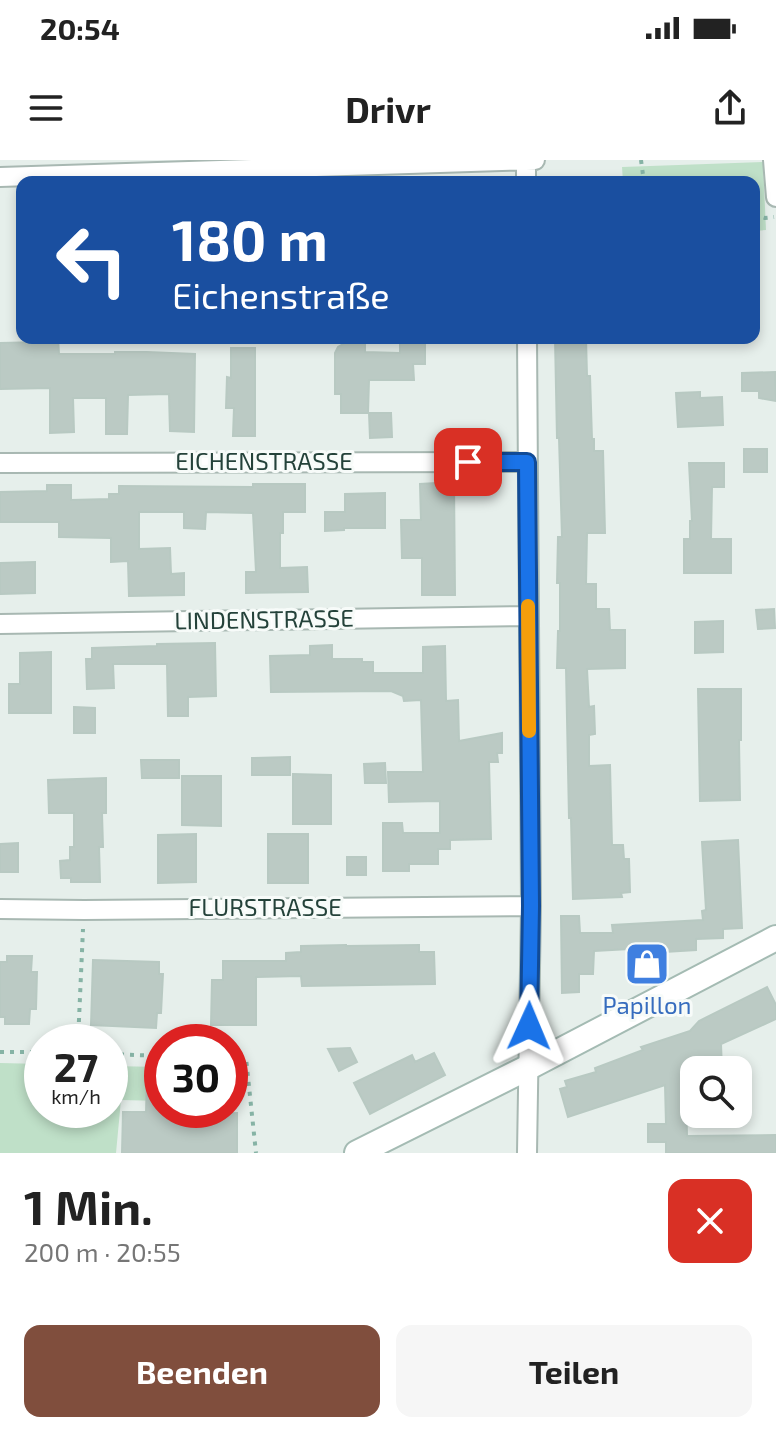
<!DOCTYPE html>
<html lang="de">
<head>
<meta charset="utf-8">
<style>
	body { margin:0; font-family:"Exo 2",sans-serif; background:#f6f6f6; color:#222; height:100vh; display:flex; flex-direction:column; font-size:30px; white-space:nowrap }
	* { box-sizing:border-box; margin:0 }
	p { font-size:26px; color:#767676 }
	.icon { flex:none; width:44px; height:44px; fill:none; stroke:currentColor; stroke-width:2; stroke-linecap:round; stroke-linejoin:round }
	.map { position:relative; height:993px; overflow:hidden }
	.sheet { display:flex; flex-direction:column; background:#fff; flex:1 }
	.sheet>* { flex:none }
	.hud { position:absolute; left:16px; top:16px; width:744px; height:168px; border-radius:16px; box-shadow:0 4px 12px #0003; background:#1a4fa0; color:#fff; overflow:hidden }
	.controls { position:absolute; left:680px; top:896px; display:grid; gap:16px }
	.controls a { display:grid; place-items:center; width:72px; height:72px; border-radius:16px; background:#fff; box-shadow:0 4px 12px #0003; font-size:40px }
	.speed { position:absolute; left:24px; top:864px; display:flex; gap:16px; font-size:40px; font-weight:700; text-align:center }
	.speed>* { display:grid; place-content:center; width:104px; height:104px; border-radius:50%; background:#fff; box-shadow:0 4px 12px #0003; line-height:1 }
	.speed small { font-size:20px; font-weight:400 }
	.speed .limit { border:12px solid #d22; background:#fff; color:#111 }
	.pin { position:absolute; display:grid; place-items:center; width:68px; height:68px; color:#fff; margin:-34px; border-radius:16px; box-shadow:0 4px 12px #0006 }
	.me { position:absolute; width:88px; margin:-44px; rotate:1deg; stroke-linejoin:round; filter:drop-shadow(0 0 6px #0008) }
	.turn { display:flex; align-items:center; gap:28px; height:168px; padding:0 24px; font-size:36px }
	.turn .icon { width:104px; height:104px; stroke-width:2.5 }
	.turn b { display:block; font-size:56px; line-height:68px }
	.round { display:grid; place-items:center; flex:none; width:84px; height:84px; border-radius:16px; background:#f6f6f6 }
	.overview { display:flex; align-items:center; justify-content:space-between; height:136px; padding:0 24px }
	h1 { font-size:48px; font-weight:700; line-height:60px }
	.primary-button { display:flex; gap:16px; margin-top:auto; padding:16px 24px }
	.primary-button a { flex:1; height:92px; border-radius:16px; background:#804e3d; color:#fff; font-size:32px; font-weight:700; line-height:92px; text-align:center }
	.primary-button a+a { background:#f6f6f6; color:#222 }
	.status { display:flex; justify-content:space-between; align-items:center; height:56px; padding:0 40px; background:#fff; direction:ltr }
	.status svg { height:22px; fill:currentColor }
	header { display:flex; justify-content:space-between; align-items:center; height:104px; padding:0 24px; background:#fff; font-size:36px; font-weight:700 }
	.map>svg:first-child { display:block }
	.green { fill:#bfe0c8 }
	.building { fill:#bbcac4; stroke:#b8c9c2; stroke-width:2 }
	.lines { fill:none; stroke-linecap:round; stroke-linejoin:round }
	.street-casing { stroke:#a8b8b2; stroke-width:22 }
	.secondary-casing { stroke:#a4bbb3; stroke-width:28 }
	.path { stroke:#86b3a5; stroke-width:4; stroke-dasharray:4 6; stroke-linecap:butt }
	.street { stroke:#fff; stroke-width:18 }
	.secondary { stroke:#fff; stroke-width:24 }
	.route-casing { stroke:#114b97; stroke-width:20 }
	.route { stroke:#1a73e8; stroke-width:14 }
	.slow { stroke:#f59e0b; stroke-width:14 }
	.labels { text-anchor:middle; stroke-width:6; stroke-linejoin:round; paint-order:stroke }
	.street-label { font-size:24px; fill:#24423a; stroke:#f7fbf9 }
	.shop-label { font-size:24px; fill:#366cbe; stroke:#f7fbf9 }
</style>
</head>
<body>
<div class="status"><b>20:54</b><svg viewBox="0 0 49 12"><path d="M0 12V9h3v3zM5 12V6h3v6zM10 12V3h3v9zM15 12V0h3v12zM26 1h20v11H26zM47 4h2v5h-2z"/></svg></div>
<header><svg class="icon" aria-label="menu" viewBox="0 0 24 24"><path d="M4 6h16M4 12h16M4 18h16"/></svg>Drivr<svg class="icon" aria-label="share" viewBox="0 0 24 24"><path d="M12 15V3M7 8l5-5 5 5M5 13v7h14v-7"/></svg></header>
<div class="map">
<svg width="776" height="993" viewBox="0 0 776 993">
	<rect width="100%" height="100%" fill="#e6efeb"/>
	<path class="green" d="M 763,2 L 766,70 L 754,71 L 754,22 L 623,22 L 622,7 Z
		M 0,903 L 42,904 L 42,950 L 110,950 L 110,906 L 162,907 L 162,941 L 121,940 L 116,993 L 0,993 Z"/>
	<path class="building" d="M 42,178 L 58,178 L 59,194 L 115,194 L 115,192 L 147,192 L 195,194 L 194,272 L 170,271 L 169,234 L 128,235 L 127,274 L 106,274 L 106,238 L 73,238 L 74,272 L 50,273 L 50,228 L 0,229 L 0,183 L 42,182 Z
		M 400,178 L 425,178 L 425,204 L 413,204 L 414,220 L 369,220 L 368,253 L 341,253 L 341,234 L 335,234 L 335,193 L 338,187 L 345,183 L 365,183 L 365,192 L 400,193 Z
		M 555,178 L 586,178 L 587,216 L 590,216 L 592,279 L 594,279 L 594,291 L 603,291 L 605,373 L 587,373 L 586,424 L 596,424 L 596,449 L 609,449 L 610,470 L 625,470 L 625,508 L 587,509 L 589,547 L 594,546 L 595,574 L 589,575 L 589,606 L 610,605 L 612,685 L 623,685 L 624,699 L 629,699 L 630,732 L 621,733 L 622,737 L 573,739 L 571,658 L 569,658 L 566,508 L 557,508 L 558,471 L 560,471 L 560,423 L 557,423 L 558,377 L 562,377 L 559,278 L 557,278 Z
		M 231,188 L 255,188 L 255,276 L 233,276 L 234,248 L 226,248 L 227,217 L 231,218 Z
		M 775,212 L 776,241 L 759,238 L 759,231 L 742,231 L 742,213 Z
		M 700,232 L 700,238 L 722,237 L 723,265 L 678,267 L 676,233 Z
		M 369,253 L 391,253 L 392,277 L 370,278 Z
		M 744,289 L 767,289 L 767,312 L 744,312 Z
		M 689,303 L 724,303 L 724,327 L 712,327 L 711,379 L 731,379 L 731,413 L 684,413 L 684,379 L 690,379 L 690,361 L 692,361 Z
		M 454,322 L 455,435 L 422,435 L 422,398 L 402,398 L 401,360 L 421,360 L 420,324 Z
		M 253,324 L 305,324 L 305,352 L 283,352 L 283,373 L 280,373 L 280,408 L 307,407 L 308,432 L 246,433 L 246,412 L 256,412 L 253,353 L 206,352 L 205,369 L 184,368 L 184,352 L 139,352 L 139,389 L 170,388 L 171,414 L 184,413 L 184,435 L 129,436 L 128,401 L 111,402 L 111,378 L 59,377 L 59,362 L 0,362 L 0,332 L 47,331 L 47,325 L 71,325 L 71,340 L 109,339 L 109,334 L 119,334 L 119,326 L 253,327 Z
		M 385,333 L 385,368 L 344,368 L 344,370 L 325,371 L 325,352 L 345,352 L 345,334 Z
		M 35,402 L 35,433 L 0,434 L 0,403 Z
		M 774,449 L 775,468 L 758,469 L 756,450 Z
		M 723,461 L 723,492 L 695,493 L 695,462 Z
		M 215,483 L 216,536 L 188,537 L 188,556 L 168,556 L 167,504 L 113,504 L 114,528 L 87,529 L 86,499 L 92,499 L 92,488 L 157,486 L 157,484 Z
		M 332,485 L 332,499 L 362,499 L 362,502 L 373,502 L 373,513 L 423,513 L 423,487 L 445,486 L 446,541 L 458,540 L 459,581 L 502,573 L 502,593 L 497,593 L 498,602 L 489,602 L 491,679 L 450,680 L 450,689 L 438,689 L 438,704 L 409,704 L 409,711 L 383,711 L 383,663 L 402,663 L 403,673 L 440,673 L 440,641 L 389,642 L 388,612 L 423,612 L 421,540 L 404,541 L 403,536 L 391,531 L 271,532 L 270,496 L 310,495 L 310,486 Z
		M 51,492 L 51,553 L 9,553 L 9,524 L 20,524 L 20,493 Z
		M 698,529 L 741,529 L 741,580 L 739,580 L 740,640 L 700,641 Z
		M 74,547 L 95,548 L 95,573 L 74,573 Z
		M 290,597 L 290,615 L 252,615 L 252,598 Z
		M 141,600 L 179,600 L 179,618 L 142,618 Z
		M 385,603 L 386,623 L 365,623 L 364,604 Z
		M 293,614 L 331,615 L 331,664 L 293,664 Z
		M 182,616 L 221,616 L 221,666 L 182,665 Z
		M 106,618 L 106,653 L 102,653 L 103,687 L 99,687 L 100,722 L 71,722 L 71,718 L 61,718 L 60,701 L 70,700 L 70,687 L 74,687 L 74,653 L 49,653 L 48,620 Z
		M 196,674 L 196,722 L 158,723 L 158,675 Z
		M 268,674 L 308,674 L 308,723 L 268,723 Z
		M 738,680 L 742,768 L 723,769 L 723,778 L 696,779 L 696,790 L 664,792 L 665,809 L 631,811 L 630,789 L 594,791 L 593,814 L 579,814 L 579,832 L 562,833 L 561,756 L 579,756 L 580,773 L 613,773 L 612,765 L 703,760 L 702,751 L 706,750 L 702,682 Z
		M 18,683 L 18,712 L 0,712 L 0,684 Z
		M 347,697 L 366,697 L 366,715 L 347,715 Z
		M 346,785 L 346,786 L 419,785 L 419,792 L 434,792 L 435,824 L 302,826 L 301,816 L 256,817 L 256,865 L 211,865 L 212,820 L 223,820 L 223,801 L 286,801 L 286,793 L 301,792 L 301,786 Z
		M 7,796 L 32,796 L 31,812 L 37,812 L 36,849 L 30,849 L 29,864 L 5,864 L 5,857 L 0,857 L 0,802 L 7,802 Z
		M 93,800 L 159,802 L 159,814 L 163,814 L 161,853 L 157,853 L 156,868 L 91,865 Z
		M 767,827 L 776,845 L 776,859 L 721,884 L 722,910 L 694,910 L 694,931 L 686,932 L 687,976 L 776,975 L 776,993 L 666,993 L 666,982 L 648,982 L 648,964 L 666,964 L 665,925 L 568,957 L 560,929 L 567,927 L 565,921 L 596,912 L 595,908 L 643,890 L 641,887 L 690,871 L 699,861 Z
		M 350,888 L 357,902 L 339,911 L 328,889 Z
		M 434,893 L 445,915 L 370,954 L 354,923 L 412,895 L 415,902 Z
		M 147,918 L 161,918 L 162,950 L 214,950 L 214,954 L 237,953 L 237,993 L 122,993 L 123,952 L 146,952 Z"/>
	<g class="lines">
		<g class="street-casing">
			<path id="street" d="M 526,0 L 526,22
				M 773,0 L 776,37
				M 0,17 L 535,0
				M 527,178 L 531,746 L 527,993
				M 0,303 L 527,302
				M 0,464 L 528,456
				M 0,749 L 84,750 L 531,746"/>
		</g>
		<g class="secondary-casing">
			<path id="secondary" d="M 357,993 L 529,907 L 776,778"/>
		</g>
		<path class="path" d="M 641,0 L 644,22
			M 754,55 L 765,58 L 774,57
			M 78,882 L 83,769
			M 0,892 L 42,892
			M 110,894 L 162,896
			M 230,898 L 246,898 L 256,993"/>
		<use href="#street" class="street"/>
		<use href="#secondary" class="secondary"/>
	</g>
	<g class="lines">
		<g class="route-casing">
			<path id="route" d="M 468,302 L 527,302 L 531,746 L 529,866"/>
		</g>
		<use href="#route" class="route"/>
		<path class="slow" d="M 528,446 L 529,571"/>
	</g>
	<defs>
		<g id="shop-square" transform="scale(2.3)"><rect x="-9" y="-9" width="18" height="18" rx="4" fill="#3f7fe0" stroke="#f7fbf9"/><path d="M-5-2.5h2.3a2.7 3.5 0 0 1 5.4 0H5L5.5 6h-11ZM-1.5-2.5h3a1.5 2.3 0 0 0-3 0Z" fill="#fff"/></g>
	</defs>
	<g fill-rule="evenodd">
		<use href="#shop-square" x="647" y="804"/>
	</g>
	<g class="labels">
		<g class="street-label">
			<text x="264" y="310">EICHENSTRASSE</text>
			<text transform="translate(264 460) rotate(-1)" y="8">LINDENSTRASSE</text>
			<text x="265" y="756">FLURSTRASSE</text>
		</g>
		<g class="shop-label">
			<text x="647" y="854">Papillon</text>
		</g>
	</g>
</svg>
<div class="controls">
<a><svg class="icon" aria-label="search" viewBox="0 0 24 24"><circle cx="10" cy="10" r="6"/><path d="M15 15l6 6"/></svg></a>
</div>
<div class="speed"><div>27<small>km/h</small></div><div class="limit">30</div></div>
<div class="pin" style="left:468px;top:302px;background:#d93025"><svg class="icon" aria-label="arrive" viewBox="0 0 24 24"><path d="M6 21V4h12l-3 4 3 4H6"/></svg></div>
<svg class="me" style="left:529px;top:866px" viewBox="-20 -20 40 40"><path d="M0-17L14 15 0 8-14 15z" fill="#1a73e8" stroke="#fff" stroke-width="4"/></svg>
<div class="hud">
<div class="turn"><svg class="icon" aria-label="left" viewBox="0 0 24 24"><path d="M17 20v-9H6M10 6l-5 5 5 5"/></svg><div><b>180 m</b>Eichenstraße</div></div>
</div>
</div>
<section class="sheet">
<div class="overview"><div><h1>1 Min.</h1><p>200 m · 20:55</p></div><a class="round" style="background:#d93025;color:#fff"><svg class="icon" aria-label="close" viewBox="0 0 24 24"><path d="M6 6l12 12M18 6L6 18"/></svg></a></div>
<div class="primary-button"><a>Beenden</a><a>Teilen</a></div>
</section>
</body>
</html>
